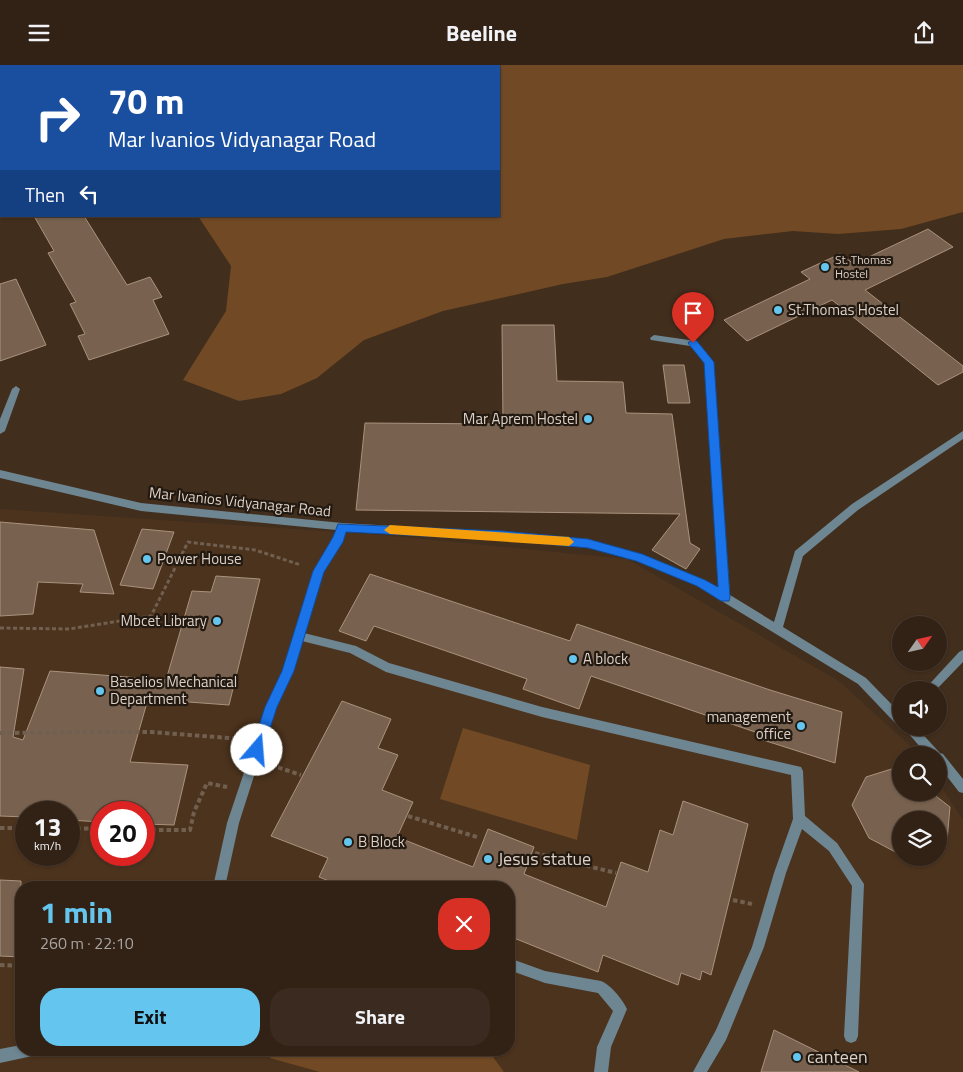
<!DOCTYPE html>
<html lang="en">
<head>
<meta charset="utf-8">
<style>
	body { margin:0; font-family:"Titillium Web",sans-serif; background:#3a2a1f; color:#f1f3f6; height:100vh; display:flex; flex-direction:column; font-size:19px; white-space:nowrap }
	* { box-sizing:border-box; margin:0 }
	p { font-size:16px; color:#a8a4a1 }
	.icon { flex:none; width:28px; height:28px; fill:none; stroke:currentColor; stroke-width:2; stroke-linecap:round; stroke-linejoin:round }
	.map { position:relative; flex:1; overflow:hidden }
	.drawer { position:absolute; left:15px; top:816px; width:500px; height:175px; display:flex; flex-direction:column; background:#322216; border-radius:20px; box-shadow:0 1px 4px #0004,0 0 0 1px #4d3f35 }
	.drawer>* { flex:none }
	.top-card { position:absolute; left:0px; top:0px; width:500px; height:152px; box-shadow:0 1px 4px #0004,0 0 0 1px #4d3f35; background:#1a4fa0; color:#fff; overflow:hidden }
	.needle { width:32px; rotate:56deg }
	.buttons { position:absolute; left:892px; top:551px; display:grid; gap:10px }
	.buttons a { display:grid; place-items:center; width:55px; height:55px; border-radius:50%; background:#322216; box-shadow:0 1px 4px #0004,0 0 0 1px #4d3f35; font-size:25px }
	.speed { position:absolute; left:15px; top:736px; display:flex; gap:10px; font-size:25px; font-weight:700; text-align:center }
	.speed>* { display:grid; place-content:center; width:65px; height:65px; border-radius:50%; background:#322216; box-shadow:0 1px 4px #0004,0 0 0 1px #4d3f35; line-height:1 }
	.speed small { font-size:12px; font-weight:400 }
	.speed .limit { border:8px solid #d22; background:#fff; color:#111 }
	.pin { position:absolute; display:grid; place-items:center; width:42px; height:42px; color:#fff; margin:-51px -21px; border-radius:50% 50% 50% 0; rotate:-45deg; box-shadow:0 0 5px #0007 }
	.pin .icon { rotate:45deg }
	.me { position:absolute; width:55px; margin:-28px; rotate:18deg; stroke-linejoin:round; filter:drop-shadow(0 0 4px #0008) }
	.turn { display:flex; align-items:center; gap:18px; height:105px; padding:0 25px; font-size:22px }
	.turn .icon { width:65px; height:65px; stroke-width:2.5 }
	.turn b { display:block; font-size:35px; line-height:42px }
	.then { display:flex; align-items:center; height:48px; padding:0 25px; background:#0003; gap:10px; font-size:19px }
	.round { display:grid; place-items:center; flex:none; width:52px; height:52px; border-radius:20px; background:#3a2a1f }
	.headline { display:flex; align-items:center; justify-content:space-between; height:85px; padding:0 25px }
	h1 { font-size:30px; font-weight:700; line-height:38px; color:#64c5ee }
	.primary-button { display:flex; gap:10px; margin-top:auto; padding:10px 25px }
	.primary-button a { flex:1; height:58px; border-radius:20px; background:#64c5ee; color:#111; font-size:20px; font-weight:700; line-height:58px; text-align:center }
	.primary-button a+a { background:#3a2a1f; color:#f1f3f6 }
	header { display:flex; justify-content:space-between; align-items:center; height:65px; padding:0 25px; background:#322216; font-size:22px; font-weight:700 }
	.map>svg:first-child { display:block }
	.built { fill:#4c331d; fill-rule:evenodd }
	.green { fill:#714a25 }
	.building { fill:#78624f; stroke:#a9927e }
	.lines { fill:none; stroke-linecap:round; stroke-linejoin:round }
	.path-far1 { stroke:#715f50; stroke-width:3; stroke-dasharray:4 2.5; stroke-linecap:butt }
	.path { stroke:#715f50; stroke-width:4; stroke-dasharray:4.5 3; stroke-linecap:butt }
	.lane { fill:#6d8692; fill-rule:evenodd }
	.street { fill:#6d8692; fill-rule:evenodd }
	.route { fill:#1a73e8; stroke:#114b97 }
	.slow { fill:#f59e0b }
	.poi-dot { fill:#64c5ee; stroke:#221911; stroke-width:2 }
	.labels { text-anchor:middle; stroke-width:4.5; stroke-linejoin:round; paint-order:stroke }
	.far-poi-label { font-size:12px; fill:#ddd0c6; stroke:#221911; text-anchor:start }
	.poi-label { font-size:15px; fill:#ddd0c6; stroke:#221911; text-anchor:start }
	.street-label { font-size:15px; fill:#ddd0c6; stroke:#221911 }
	.near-poi-label { font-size:18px; fill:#ddd0c6; stroke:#221911; text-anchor:start }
</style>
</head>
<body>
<header><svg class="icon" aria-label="menu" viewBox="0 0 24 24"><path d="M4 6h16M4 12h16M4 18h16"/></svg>Beeline<svg class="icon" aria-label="share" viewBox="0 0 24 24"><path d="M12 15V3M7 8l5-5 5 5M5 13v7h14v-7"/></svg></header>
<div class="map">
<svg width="963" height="1007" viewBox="0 0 963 1007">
	<rect width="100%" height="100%" fill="#422e1d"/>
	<path class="built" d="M 0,444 L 382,470 L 627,494 L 839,616 L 920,690 L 901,690 L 901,728 L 939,728 L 939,718 L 963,755 L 963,1007 L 0,1007 ZM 26,748 L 69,748 L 69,790 L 26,790 ZM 101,748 L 144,748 L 144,790 L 101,790 ZM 901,755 L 939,755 L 939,792 L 901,792 ZM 21,822 L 509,822 L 509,985 L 21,985 Z"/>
	<path class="green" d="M 0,0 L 963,0 L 963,147 L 901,164 L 838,169 L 793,166 L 724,174 L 607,212 L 563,219 L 443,246 L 364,275 L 317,313 L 281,329 L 239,336 L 183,315 L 226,246 L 231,201 L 198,151 L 499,151 L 499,1 L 1,1 L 0,49 Z
		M 463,663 L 590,700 L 577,775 L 440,734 Z
		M 277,985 L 488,985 L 504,1007 L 320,1007 L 270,993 Z"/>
	<path class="building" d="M 34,151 L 84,151 L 127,220 L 150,212 L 162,232 L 153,235 L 169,269 L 89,295 L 78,271 L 85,269 L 70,239 L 76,237 L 48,188 L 54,186 Z
		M 928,164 L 953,182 L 865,225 L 963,301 L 963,307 L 938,320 L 832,235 L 747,276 L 724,255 L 810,214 L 801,207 L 840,189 L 854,199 Z
		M 16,214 L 46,280 L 0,296 L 0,219 Z
		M 502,260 L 554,260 L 557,316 L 623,317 L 626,348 L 672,349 L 690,478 L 700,484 L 686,504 L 652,485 L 680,449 L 356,445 L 365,358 L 503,359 Z
		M 663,300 L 684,300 L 690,338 L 668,338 Z
		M 0,457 L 94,465 L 114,529 L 80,527 L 83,519 L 38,517 L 33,549 L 0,551 Z
		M 142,464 L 174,467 L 153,524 L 120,520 Z
		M 370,509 L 570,576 L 577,559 L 770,625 L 842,647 L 835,698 L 760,674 L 761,669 L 591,611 L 579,644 L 523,624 L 527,614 L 374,561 L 366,576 L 339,566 Z
		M 216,511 L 260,514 L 229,640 L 148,634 L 130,697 L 188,700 L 174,760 L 144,759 L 144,748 L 101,748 L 101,757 L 69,755 L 69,748 L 26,748 L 26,752 L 0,751 L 0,602 L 24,604 L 13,672 L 23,675 L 50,606 L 166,615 L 192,526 L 211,527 Z
		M 342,636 L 391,654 L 378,683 L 398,690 L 382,725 L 413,737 L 397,772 L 473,802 L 488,764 L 534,782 L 524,809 L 606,842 L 621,797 L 648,807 L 660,765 L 673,770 L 683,736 L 748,759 L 711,910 L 702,906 L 700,915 L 681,908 L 678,920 L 603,890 L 598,907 L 509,871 L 509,822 L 344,822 L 319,812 L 328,793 L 271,771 Z
		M 901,701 L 901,728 L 932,728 L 950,742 L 947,776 L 939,783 L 939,755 L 901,755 L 901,790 L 869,773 L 852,740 L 866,712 Z
		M 0,815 L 21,816 L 21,892 L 0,891 Z
		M 774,965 L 859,1007 L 761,1007 Z"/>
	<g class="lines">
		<path class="path-far1" d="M 0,563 L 69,564 L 151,551 L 188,477 L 255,485 L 301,500"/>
		<path class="path" d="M 0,668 L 151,667 L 242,674
			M 271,700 L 301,710
			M 408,751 L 477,772
			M 0,763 L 26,763
			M 69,763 L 101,764
			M 144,765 L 190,765 L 194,747 L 207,718 L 227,722
			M 535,788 L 616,808
			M 733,835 L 752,839
			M 0,900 L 21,901"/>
		<path class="lane" d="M 654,270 L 696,276 L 713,297 L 730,530 L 774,557 L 795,486 L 852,439 L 963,366 L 963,374 L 858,445 L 803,491 L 783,562 L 866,613 L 901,649 L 901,661 L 897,660 L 858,619 L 697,521 L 637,496 L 588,482 L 503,475 L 346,466 L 342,476 L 323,507 L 304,568 L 356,581 L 389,598 L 542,642 L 801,702 L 803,706 L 805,751 L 837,778 L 864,819 L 858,971 L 856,976 L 851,978 L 846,976 L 844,971 L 852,821 L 829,786 L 802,764 L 786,808 L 764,882 L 726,975 L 707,1007 L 693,1007 L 716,965 L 752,882 L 774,808 L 793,754 L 791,710 L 542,652 L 386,607 L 350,588 L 302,576 L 293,605 L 276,642 L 239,758 L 225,822 L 213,822 L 227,758 L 266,642 L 283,605 L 313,506 L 334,472 L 336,465 L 141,446 L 0,413 L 0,405 L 141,438 L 342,458 L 503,467 L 588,474 L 643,490 L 705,515 L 719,524 L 705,298 L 690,281 L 651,275 L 650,273 Z
			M 963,585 L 963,597 L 936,625 L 924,625 L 959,587 Z
			M 903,662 L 916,662 L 940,688 L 943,689 L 963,714 L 963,728 L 959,727 L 939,701 L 939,690 L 927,690 Z
			M 509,893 L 545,906 L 601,916 C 610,919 623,935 627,944 L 611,982 L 608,1007 L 594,1007 L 597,982 L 613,946 L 598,928 L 545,918 L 509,905 Z
			M 21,980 L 21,985 L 39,985 L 37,990 L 0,998 L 0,984 Z"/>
		<path class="street" d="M 16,321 L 20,324 L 5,366 L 0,369 L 0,354 L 12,324 Z"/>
	</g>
	<path class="route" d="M 693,274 L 696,275 L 714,297 L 730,532 L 729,536 L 721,536 L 697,521 L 636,496 L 588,483 L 503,475 L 346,467 L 343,477 L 324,507 L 294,606 L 277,642 L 263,685 L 262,689 L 257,691 L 252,689 L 251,685 L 265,642 L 282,606 L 313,506 L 333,472 L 338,459 L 503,466 L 588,474 L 642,489 L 705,515 L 718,522 L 704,298 L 688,278 Z"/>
	<path class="slow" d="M 390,460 L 569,472 L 574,477 L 569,481 L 390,469 L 384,465 Z"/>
	<g class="poi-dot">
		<circle cx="825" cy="202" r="5"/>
		<circle cx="778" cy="245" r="5"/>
		<circle cx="588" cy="354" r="5"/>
		<circle cx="147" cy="494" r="5"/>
		<circle cx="217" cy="556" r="5"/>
		<circle cx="573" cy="594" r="5"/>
		<circle cx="100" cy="626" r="5"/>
		<circle cx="801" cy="661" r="5"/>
		<circle cx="348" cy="777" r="5"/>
		<circle cx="488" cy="794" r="5"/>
		<circle cx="797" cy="992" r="5"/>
	</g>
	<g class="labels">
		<g class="far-poi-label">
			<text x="835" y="199">St. Thomas<tspan x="835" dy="14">Hostel</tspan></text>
		</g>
		<g class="poi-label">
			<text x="788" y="250">St.Thomas Hostel</text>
			<text x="578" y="359" text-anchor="end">Mar Aprem Hostel</text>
			<text x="157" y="499">Power House</text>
			<text x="207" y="561" text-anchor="end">Mbcet Library</text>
			<text x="583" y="599">A block</text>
			<text x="110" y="622">Baselios Mechanical<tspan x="110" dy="17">Department</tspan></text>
			<text x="791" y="657" text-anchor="end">management<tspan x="791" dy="17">office</tspan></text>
			<text x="358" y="782">B Block</text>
		</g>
		<g class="street-label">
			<text transform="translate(240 437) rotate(6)" y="5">Mar Ivanios Vidyanagar Road</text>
		</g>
		<g class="near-poi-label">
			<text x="498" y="800">Jesus statue</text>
			<text x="807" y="998">canteen</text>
		</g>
	</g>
</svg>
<div class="buttons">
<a><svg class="needle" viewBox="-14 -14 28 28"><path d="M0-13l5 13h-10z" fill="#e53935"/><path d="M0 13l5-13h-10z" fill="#a8a4a1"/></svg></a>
<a><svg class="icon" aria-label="sound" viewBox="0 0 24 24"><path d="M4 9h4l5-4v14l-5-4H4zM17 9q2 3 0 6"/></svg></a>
<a><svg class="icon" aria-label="search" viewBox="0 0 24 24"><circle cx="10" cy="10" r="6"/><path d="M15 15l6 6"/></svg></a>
<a><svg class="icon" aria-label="layers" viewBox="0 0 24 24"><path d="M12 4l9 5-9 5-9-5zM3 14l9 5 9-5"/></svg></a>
</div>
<div class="speed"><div>13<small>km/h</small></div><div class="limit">20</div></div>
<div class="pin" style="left:693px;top:278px;background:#d93025"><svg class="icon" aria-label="arrive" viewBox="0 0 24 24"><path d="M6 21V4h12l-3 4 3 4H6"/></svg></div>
<svg class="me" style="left:257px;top:685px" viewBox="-20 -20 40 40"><circle r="19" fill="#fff"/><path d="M0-13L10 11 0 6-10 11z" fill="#1a73e8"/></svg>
<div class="top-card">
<div class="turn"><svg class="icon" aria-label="right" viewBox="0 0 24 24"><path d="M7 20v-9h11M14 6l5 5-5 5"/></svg><div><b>70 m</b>Mar Ivanios Vidyanagar Road</div></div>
<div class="then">Then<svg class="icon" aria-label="left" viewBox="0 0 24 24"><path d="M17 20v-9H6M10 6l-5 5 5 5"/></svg></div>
</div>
<section class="drawer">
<div class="headline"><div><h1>1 min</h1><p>260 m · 22:10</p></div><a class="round" style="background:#d93025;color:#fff"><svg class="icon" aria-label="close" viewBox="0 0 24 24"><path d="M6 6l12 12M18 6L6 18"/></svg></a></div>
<div class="primary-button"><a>Exit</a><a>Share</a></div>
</section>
</div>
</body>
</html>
